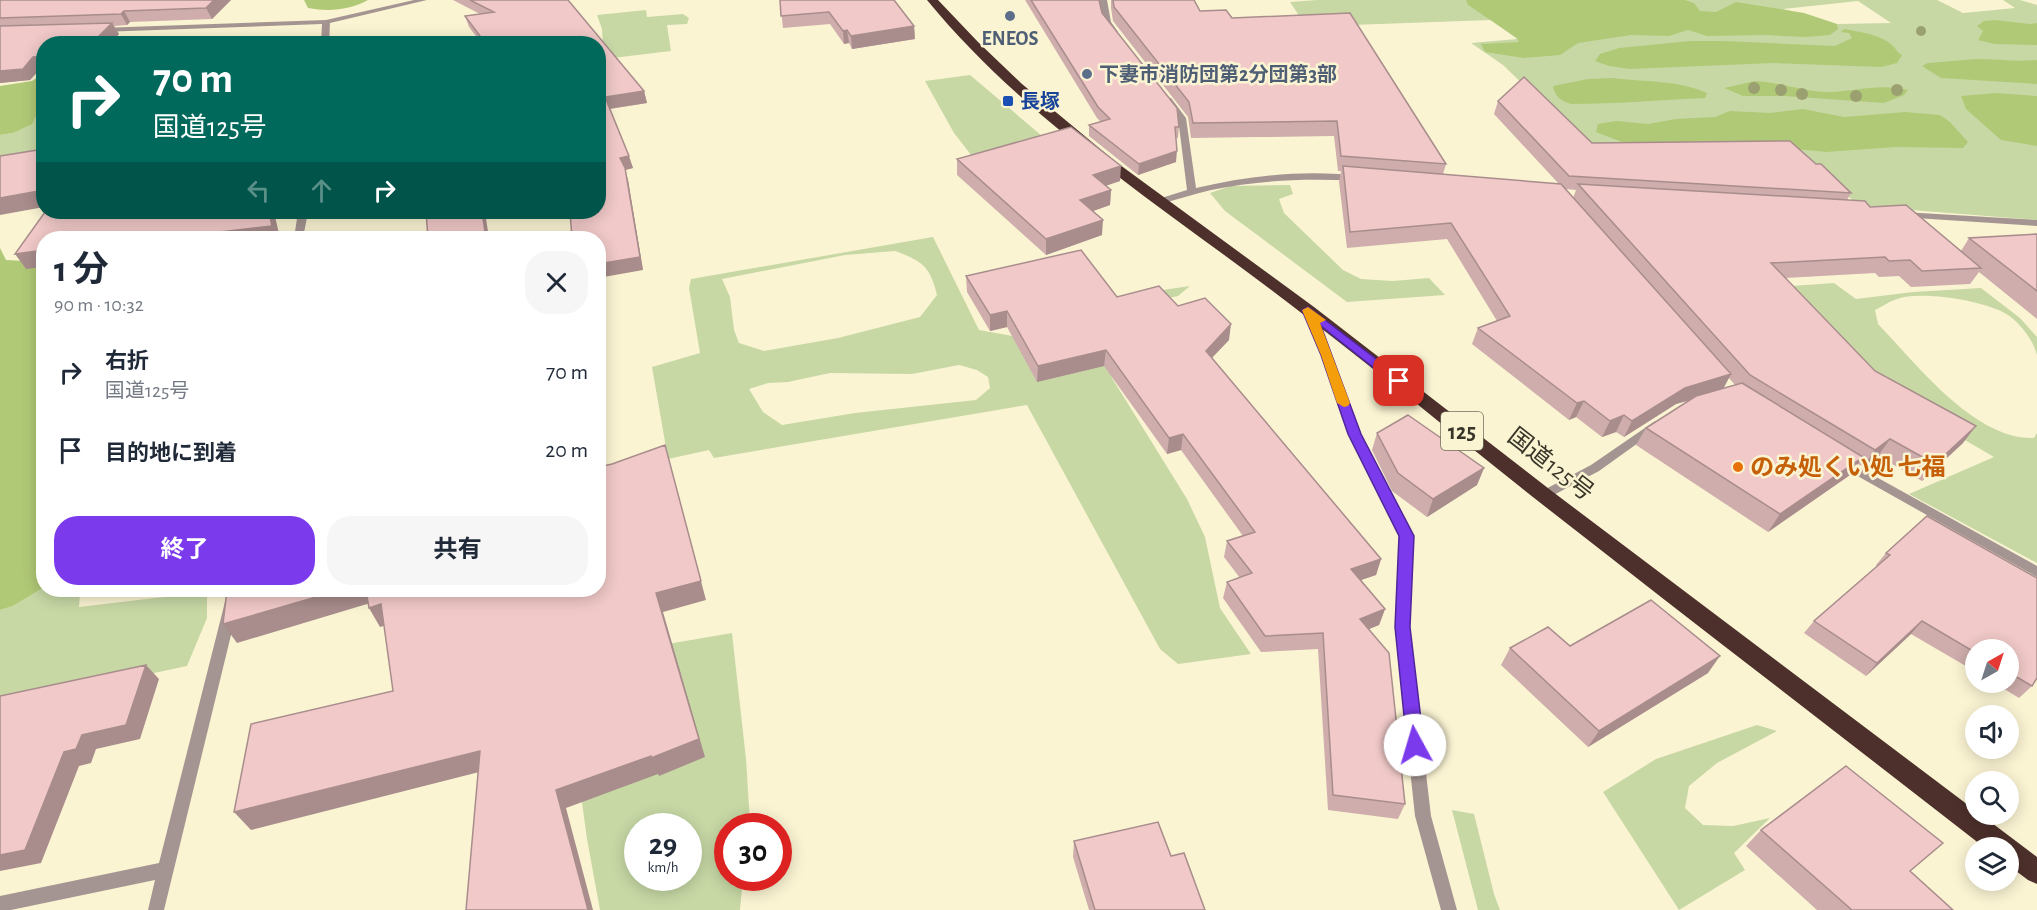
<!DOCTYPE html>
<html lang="ja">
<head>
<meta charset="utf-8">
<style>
	body { margin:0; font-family:"Alegreya Sans","Noto Sans JP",sans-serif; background:#f6f6f7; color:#1f2937; height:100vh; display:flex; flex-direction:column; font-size:22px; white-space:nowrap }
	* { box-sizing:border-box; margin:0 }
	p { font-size:20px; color:#747a83 }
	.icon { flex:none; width:33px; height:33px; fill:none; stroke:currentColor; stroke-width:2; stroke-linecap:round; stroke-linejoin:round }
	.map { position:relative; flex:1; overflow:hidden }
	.sheet { position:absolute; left:36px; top:231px; width:570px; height:366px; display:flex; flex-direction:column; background:#fff; border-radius:24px; box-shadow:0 3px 15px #0003 }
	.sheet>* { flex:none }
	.top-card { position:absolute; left:36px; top:36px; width:570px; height:183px; border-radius:24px; box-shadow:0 3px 15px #0003; background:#00695c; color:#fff; overflow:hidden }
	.needle { width:39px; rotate:39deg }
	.tools { position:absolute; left:1965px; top:639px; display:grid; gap:12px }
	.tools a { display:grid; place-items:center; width:54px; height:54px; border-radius:50%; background:#fff; box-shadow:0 3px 15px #0003; font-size:30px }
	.speed { position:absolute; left:624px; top:813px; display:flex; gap:12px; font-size:30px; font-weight:700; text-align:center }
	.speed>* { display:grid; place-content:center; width:78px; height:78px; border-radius:50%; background:#fff; box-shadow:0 3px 15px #0003; line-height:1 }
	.speed small { font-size:15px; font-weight:400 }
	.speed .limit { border:9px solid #d22; background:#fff; color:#111 }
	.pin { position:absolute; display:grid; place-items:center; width:51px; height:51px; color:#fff; margin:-26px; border-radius:12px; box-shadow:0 3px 9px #0006 }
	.me { position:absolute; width:66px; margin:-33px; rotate:354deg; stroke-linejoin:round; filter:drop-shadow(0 0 4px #0008) }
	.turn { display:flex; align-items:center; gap:21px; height:126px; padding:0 18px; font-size:27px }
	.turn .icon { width:78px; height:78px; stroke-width:2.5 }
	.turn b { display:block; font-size:42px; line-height:51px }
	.lanes { display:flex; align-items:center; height:57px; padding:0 18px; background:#0003; justify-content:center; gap:30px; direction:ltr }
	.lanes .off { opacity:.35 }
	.round { display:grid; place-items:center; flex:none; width:63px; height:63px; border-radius:24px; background:#f6f6f7 }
	.summary { display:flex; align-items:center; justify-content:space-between; height:102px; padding:0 18px }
	h1 { font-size:36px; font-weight:700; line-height:45px }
	.cta { display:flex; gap:12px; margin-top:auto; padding:12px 18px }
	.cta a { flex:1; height:69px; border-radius:24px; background:#7c3aed; color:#fff; font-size:24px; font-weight:700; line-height:69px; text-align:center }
	.cta a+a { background:#f6f6f7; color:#1f2937 }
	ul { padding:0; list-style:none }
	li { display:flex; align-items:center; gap:18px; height:78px; padding:0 18px }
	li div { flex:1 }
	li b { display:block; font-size:22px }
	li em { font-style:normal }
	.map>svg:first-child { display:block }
	.green { fill:#c7d8a5; fill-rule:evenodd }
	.forest { fill:#b0c976 }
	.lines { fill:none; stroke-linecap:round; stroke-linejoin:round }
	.lane { fill:#a59592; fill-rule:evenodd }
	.street { fill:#a59592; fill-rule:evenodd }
	.highway { fill:#4d302b; fill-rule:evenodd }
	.tree { fill:#9ba071 }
	.wall { fill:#ceadac; fill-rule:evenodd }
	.shaded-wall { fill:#a88d8c }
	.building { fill:#f0c9c8; stroke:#a88d8c; stroke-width:1.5 }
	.route { fill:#7c3aed; stroke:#51269a; stroke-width:1.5 }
	.slow { fill:#f59e0b }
	.service-dot { fill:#5c6f8a; stroke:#fbf4d3; stroke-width:2 }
	.transit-dot { fill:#1a4fb4; stroke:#fbf4d3; stroke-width:2 }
	.food-dot { fill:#e8710a; stroke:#fbf4d3; stroke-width:2 }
	.labels { text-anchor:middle; stroke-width:5; stroke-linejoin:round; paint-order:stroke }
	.far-service-label { font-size:20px; font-weight:bold; fill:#4e5e75; stroke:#fbf4d3 }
	.far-transit-label { font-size:20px; font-weight:bold; fill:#164399; stroke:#fbf4d3; text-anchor:start }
	.shield { fill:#fbf4d3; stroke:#726e5c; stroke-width:1.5 }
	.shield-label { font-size:22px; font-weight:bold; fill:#383529 }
	.street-label { font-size:24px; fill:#383529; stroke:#fbf4d3 }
	.food-label { font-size:24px; font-weight:bold; fill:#c56008; stroke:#fbf4d3; text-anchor:start }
</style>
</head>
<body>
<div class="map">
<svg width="2037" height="910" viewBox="0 0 2037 910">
	<rect width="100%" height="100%" fill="#fbf4d3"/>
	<path class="green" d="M 1317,0 L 1937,0 L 1963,13 L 2015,8 L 2003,0 L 2020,0 L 2037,5 L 2037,220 L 1861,206 L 1787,151 L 1590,149 L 1503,65 L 1471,43 L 1517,39 L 1491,20 L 1324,26 L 1308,29 L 1290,2 ZM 1858,1 L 1891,23 L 1837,24 L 1783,9 Z
		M 646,10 L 647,17 L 683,14 L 689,18 L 687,24 L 667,25 L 671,51 L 604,59 L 602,29 L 597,15 Z
		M 970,75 L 1048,141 L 975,160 L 954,133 L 925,81 Z
		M 43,111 L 43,164 L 0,170 L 0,135 L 13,133 Z
		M 1290,185 L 1293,194 L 1279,199 L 1284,213 L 1343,270 L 1361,279 L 1393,281 L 1429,278 L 1445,295 L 1347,302 L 1225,211 L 1210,193 L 1231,186 Z
		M 933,237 L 979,330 L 1018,337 L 1135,294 L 1190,286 L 1178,296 L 1140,304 L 1135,368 L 1112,378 L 1187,499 L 1205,537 L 1220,608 L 1251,654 L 1178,664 L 1160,649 L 1027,405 L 714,458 L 709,450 L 668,459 L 652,367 L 700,353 L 689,288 L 691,279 ZM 895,251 C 922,261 930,266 937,295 L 920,317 L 838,338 L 764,351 L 739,343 L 734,330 L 730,297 L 722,279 L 845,255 ZM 959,365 L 977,370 L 988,377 L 990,388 L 976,400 L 855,413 L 782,425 L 763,412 L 749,389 L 768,383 L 788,382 L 830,373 L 912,374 Z
		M 1834,283 L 1856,299 L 1913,292 L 1981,288 L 2020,318 L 2037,337 L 2037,355 C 2033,340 2021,324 2008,315 C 1987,301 1925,291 1900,298 C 1892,300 1883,306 1875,310 L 1878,324 C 1916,363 1974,440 2034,438 L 2037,433 L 2037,563 L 1909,494 L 1994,457 L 1903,404 L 1777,287 Z
		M 43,588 L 100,590 L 80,594 L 79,607 L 189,594 L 207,595 L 207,618 L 187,666 L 0,706 L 0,610 L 13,606 Z
		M 732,633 L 746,759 L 750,822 L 749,826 L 728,826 L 728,878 L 743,878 L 740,910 L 600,910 L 587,839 L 564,671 L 650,647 ZM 638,826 L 688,826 L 688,878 L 638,878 Z
		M 1757,725 L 1777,731 L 1717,763 L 1689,786 L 1685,808 L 1703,825 L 1733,826 L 1770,818 L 1734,853 L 1745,870 L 1679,910 L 1603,792 L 1656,759 Z
		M 1452,810 L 1474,814 L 1494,894 L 1500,910 L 1478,910 Z"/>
	<path class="forest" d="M 304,0 L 368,0 C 349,10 330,12 308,8 Z
		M 1466,0 L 1685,0 L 1694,3 L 1700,11 L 1716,12 L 1736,2 L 1804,13 L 1837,24 L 1838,29 L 1830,35 L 1806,37 L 1764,35 L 1707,36 L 1688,30 L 1669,36 L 1631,35 L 1578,43 L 1560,55 L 1524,58 L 1485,52 L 1481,44 L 1519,42 L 1517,38 L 1468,5 Z
		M 1995,20 L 2030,24 L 2037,23 L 2037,45 L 1994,44 L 1978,40 L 1983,31 L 1977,26 L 1984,21 Z
		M 1844,29 C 1859,32 1880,34 1892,45 C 1897,49 1896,52 1902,55 L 1897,63 L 1881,67 L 1774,63 L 1630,69 L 1609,66 L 1595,61 L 1600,54 L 1619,48 L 1690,41 L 1723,41 L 1835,46 L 1852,38 L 1849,33 L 1841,32 Z
		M 1976,59 C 1997,59 2016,62 2037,60 L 2037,84 L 1941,78 L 1922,66 L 1928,63 Z
		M 43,74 L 43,111 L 35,118 L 32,124 L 13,133 L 0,135 L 0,86 L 32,81 Z
		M 1612,78 C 1644,82 1678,80 1707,93 L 1705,98 C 1660,100 1616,104 1571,104 C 1561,101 1555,97 1553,86 L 1588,79 Z
		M 1755,81 C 1780,82 1805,92 1829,92 C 1857,91 1880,83 1908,90 L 1904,95 L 1884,103 L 1784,96 L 1743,96 L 1724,88 Z
		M 1996,93 L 2037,96 L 2037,146 L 2001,140 L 1966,109 L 1961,96 Z
		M 1803,109 L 1844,117 L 1905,112 L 1940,115 L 1950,122 L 1968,142 L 1963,148 L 1896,147 L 1826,152 L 1797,149 L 1635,147 L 1596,132 L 1598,124 L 1616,121 L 1648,124 L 1676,119 L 1715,117 L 1730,111 L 1770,113 Z
		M 0,248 L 6,260 L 44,262 L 43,588 L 13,606 L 0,610 Z"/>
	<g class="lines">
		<path class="lane" d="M 1842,458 L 2037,566 L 2037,577 L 1838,465 L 1836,462 Z"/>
		<path class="street" d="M 414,0 L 427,0 L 330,23 L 329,44 L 321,44 L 322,24 L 100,32 L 96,30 L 100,28 L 326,20 Z
			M 1099,0 L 1107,0 L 1111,22 L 1118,32 L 1117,34 L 1111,34 L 1103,22 Z
			M 1165,98 L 1171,98 L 1186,118 L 1196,188 C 1242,177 1291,171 1338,174 C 1346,175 1355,174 1360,178 L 1356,181 C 1307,178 1259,180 1211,190 C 1194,194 1178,199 1161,204 L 1158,203 L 1158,199 L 1187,190 L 1178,118 L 1164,100 Z
			M 298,212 L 308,212 L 303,238 L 294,238 Z
			M 1903,212 L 2037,220 L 2037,226 L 1900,217 L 1900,213 Z
			M 1308,307 L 1313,310 L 1332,355 L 1361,434 L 1412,536 L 1409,627 L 1431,816 L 1457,910 L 1441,910 L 1415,816 L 1395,627 L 1400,536 L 1349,434 L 1322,355 L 1303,310 Z
			M 1655,421 L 1659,422 L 1661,425 L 1659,428 L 1599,471 L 1548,498 L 1540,498 L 1538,495 L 1540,492 L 1591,465 Z
			M 228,590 L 242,590 L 164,910 L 148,910 L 155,880 L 11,910 L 0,910 L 0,896 L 159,863 Z"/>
		<path class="highway" d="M 927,0 L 938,0 L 978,42 L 1022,84 L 1116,162 L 1314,307 L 1553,492 L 1976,811 L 1976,814 L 1980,814 L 2037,857 L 2037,884 L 2028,880 L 2008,865 L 2008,848 L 1985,848 C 1836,732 1686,617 1538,501 C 1461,440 1386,378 1308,318 C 1179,217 1032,128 927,0 Z"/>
	</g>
	<g class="tree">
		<circle cx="1921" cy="31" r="5"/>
		<circle cx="1754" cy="88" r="6"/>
		<circle cx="1781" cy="90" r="6"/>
		<circle cx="1897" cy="90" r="6"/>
		<circle cx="1802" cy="94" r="6"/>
		<circle cx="1856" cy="96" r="6"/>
	</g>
	<path class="wall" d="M 0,0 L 231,0 L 212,19 L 130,22 L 127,25 L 114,26 L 119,34 L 110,44 L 44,44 L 44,68 L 40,69 L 30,80 L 0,83 Z
		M 453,0 L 568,0 L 644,91 L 647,103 L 610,109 L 633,168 L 625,170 L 628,180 L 643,270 L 570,212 L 598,44 L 482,44 L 469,27 L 465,16 L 480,14 Z
		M 780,0 L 914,26 L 915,39 L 852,49 L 849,43 L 844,44 L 830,24 L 783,28 Z
		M 1025,0 L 1099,0 L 1102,13 L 1179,127 L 1178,138 L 1176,138 L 1176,162 L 1138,175 L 1089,136 L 1089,125 L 1101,122 L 1097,118 Z
		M 1111,0 L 1194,0 L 1200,11 L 1232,18 L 1446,164 L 1443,174 L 1559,184 L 1494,114 L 1498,101 L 1592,143 L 1816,164 L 1851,193 L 1847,200 L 1870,207 L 1961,251 L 1969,238 L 2037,234 L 2037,319 L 1979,272 L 1970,284 L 1911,287 L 1899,276 L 1879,277 L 1875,273 L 1785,278 L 1875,371 L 1963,443 L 1922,481 L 1878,456 L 1863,467 L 1858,464 L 1850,475 L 1768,532 L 1636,445 L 1646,428 L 1690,400 L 1676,404 L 1624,437 L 1616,432 L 1602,437 L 1576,417 L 1569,420 L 1472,344 L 1478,328 L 1497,321 L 1447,239 L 1347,248 L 1339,182 L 1341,171 L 1338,171 L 1334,136 L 1191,138 L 1188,117 L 1113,21 L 1111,8 ZM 1566,189 L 1576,190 L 1573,198 ZM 1729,378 L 1735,385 L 1723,389 Z
		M 957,159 L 1120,181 L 1106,186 L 1111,190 L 1110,205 L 1093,211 L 1102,235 L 1046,255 L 957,175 Z
		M 966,276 L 1117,297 L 1178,306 L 1229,340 L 1212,358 L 1381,559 L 1376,575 L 1361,580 L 1385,609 L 1379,625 L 1369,629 L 1405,804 L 1398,819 L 1328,810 L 1318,649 L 1261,652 L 1223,598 L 1227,582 L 1240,578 L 1224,557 L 1227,541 L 1243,536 L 1181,450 L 1167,454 L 1104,366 L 1037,382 L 1007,327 L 990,331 L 967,292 Z
		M 1377,433 L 1484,468 L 1477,485 L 1427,517 L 1392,491 L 1372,450 Z
		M 1927,516 L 2032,686 L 2019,698 L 1993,682 L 2008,682 L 2008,650 L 1976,650 L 1976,672 L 1911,634 L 1866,676 L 1804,633 L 1814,621 L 1877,566 L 1876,565 L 1886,553 Z
		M 1570,646 L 1708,673 L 1588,747 L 1501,665 L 1510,648 Z
		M 1761,830 L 1910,871 L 1953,910 L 1817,910 L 1746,846 Z
		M 1074,841 L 1171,856 L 1205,910 L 1089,910 L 1073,857 Z"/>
	<path class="shaded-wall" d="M 214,0 L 231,0 L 212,19 L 206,8 Z
		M 124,11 L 130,22 L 127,25 L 121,14 Z
		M 112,23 L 119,34 L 110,44 L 95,44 L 94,41 Z
		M 914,26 L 915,39 L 852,49 L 851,36 Z
		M 847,30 L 849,43 L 844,44 L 843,31 Z
		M 44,56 L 44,68 L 40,69 L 30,80 L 0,83 L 0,71 L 33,57 Z
		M 644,91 L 647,103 L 608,109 L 605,97 Z
		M 1177,151 L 1176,162 L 1138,175 L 1139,164 Z
		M 629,156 L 633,168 L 625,170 L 628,180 L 643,270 L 598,278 L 598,264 L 620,158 Z
		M 1121,166 L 1120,181 L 1092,190 L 1093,175 Z
		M 44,190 L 44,207 L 0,215 L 0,198 Z
		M 1111,190 L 1110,205 L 1079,216 L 1080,200 Z
		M 269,212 L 274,212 L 280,238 L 169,238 Z
		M 482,212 L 485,212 L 489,238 L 486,238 Z
		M 1103,220 L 1102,235 L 1046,255 L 1046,239 Z
		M 44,250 L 44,267 L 26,269 L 15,254 Z
		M 1007,311 L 1007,327 L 990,331 L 990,315 Z
		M 1231,324 L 1229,340 L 1203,367 L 1206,351 Z
		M 1106,350 L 1104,366 L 1037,382 L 1038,366 Z
		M 1731,374 L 1722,391 L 1676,404 L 1624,437 L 1632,421 L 1685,388 Z
		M 1584,401 L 1576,417 L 1569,420 L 1577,403 Z
		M 1624,415 L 1616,432 L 1602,437 L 1610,421 Z
		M 1976,426 L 1963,443 L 1922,481 L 1935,464 Z
		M 1183,434 L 1181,450 L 1167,454 L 1169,438 Z
		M 1890,439 L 1878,456 L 1863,467 L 1875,450 Z
		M 665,445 L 706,600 L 663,612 L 705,757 L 659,776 L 658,774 L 566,808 L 593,910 L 588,910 L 556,790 L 656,593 Z
		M 1863,457 L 1850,475 L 1768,532 L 1780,514 Z
		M 1484,468 L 1477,485 L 1427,517 L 1433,499 Z
		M 1381,559 L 1376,575 L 1346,585 L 1351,569 Z
		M 340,590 L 370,590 L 377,601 L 237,643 L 223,624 Z
		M 381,604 L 393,623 L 380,627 L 369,608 Z
		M 1385,609 L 1379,625 L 1354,635 L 1360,619 Z
		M 1922,621 L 1911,634 L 1866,676 L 1877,663 Z
		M 1720,656 L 1708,673 L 1588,747 L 1599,731 Z
		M 146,665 L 159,679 L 140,739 L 96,749 L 91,763 L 79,766 L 41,863 L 0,871 L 0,855 L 64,752 L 82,735 Z
		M 480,751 L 491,769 L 251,830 L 234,812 Z"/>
	<path class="building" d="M 0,0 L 214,0 L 206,8 L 124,11 L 121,14 L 0,18 Z
		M 470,0 L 568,0 L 644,91 L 605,97 L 629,156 L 620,158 L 625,168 L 640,257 L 598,264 L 598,238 L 572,238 L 570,212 L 598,212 L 598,44 L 486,44 L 465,16 L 494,12 Z
		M 780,0 L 894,0 L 914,26 L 851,36 L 847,30 L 843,31 L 829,12 L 781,16 Z
		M 1031,0 L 1099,0 L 1102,13 L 1177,108 L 1179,127 L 1175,127 L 1177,151 L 1139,164 L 1089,125 L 1110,119 L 1098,107 Z
		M 1113,0 L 1194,0 L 1200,11 L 1226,10 L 1232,18 L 1350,13 L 1446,164 L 1341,156 L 1337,121 L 1193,123 L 1189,102 L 1114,7 Z
		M 112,23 L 94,41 L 63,44 L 44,44 L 44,56 L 33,57 L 23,69 L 0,71 L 0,26 Z
		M 1524,77 L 1592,143 L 1790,141 L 1816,164 L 1821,164 L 1851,193 L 1569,176 L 1498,101 Z
		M 1071,127 L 1121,166 L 1093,175 L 1111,190 L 1080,200 L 1103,220 L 1046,239 L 957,159 Z
		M 44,149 L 44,190 L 0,198 L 0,156 Z
		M 1343,166 L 1561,184 L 1731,374 L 1685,388 L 1632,421 L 1624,415 L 1610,421 L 1584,401 L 1577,403 L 1478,328 L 1510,316 L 1451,223 L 1350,232 Z
		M 1578,184 L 1865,201 L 1870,207 L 1906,205 L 1981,268 L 1922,271 L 1910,260 L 1889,261 L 1885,257 L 1771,263 L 1875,371 L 1976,426 L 1935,464 L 1890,439 L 1875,450 L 1750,375 Z
		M 45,212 L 269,212 L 272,226 L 169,238 L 44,238 L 44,250 L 15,254 Z
		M 426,212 L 482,212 L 486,238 L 428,238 Z
		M 2037,234 L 2037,291 L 1969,238 Z
		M 1081,250 L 1117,297 L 1159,286 L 1178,306 L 1205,298 L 1231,324 L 1206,351 L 1381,559 L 1351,569 L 1385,609 L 1360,619 L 1389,653 L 1405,804 L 1333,795 L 1323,633 L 1265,636 L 1227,582 L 1252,573 L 1227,541 L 1255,532 L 1183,434 L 1169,438 L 1106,350 L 1038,366 L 1007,311 L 990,315 L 966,276 Z
		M 1742,383 L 1863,457 L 1780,514 L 1646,428 L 1696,396 Z
		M 1408,415 L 1484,468 L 1433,499 L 1398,473 L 1377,433 Z
		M 665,445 L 701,581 L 656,593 L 699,739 L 651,758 L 651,756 L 556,790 L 588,910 L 466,910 L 480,751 L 234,812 L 251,724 L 393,691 L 381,604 L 369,608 L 366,590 L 598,590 L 598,467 L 612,464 Z
		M 1927,516 L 2037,578 L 2037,678 L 2032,686 L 2008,672 L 2008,650 L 1976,650 L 1976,653 L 1922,621 L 1877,663 L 1814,621 L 1890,555 L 1886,553 Z
		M 227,590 L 340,590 L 223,624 Z
		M 1651,600 L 1720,656 L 1599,731 L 1510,648 L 1548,627 L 1570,646 Z
		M 146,665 L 126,725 L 82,735 L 76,749 L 64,752 L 25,850 L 0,855 L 0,696 Z
		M 1846,766 L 1943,843 L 1910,871 L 1953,910 L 1852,910 L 1761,830 Z
		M 1158,822 L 1171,856 L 1184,853 L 1205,910 L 1095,910 L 1074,841 Z"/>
	<path class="route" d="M 1308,307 L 1405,381 L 1399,386 L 1394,384 L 1321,326 L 1361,434 L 1414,536 L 1410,627 L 1424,745 L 1422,750 L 1415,752 L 1409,750 L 1407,745 L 1395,627 L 1399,536 L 1348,434 L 1321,355 L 1302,310 Z"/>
	<path class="slow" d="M 1308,307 L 1326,320 L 1320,323 L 1350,403 L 1348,406 L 1344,407 L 1337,403 L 1321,355 L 1302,310 Z"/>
	<g class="service-dot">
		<circle cx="1010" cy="16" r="6"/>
		<circle cx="1087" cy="74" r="6"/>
	</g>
	<rect class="transit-dot" x="1002" y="95" width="12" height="12" rx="3"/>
	<circle class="food-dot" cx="1738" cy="467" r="6"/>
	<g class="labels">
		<g class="far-service-label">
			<text x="1010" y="45">ENEOS</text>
			<text x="1099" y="81" text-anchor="start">下妻市消防団第2分団第3部</text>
		</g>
		<g class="far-transit-label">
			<text x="1020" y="108">長塚</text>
		</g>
		<rect class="shield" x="1441" y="412" width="42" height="38" rx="4.5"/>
		<g class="shield-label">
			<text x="1462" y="439">125</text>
		</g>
		<g class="street-label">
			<text transform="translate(1551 464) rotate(38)" y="8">国道125号</text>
		</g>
		<g class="food-label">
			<text x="1750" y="475">のみ処くい処 七福</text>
		</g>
	</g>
</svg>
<div class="tools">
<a><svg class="needle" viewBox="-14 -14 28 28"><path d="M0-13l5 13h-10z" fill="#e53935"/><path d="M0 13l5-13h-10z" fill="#747a83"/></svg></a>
<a><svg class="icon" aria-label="sound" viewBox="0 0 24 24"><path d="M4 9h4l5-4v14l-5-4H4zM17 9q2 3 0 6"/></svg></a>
<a><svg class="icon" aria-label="search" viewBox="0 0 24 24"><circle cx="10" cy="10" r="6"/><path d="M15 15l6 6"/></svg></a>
<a><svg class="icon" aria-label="layers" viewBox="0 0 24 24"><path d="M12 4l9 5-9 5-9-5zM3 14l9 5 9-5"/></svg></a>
</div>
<div class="speed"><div>29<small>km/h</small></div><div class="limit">30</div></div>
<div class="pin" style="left:1399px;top:381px;background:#d93025"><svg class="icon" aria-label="arrive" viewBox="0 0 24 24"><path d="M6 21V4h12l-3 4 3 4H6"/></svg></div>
<svg class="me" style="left:1415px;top:745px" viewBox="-20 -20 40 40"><circle r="19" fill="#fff"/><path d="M0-13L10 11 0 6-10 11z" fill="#7c3aed"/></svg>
<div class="top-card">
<div class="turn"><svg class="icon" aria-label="right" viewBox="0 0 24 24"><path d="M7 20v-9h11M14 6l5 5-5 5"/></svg><div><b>70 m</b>国道125号</div></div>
<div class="lanes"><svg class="icon off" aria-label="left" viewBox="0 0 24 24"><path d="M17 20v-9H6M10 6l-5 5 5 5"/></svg><svg class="icon off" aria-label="ahead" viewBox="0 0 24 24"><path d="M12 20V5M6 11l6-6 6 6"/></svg><svg class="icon" aria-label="right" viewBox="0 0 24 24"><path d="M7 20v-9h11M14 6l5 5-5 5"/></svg></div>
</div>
<section class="sheet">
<div class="summary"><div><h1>1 分</h1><p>90 m · 10:32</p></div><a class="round"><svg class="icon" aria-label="close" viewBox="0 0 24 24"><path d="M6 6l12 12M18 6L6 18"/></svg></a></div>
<ul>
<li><svg class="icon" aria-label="right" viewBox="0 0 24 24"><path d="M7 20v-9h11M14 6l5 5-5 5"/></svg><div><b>右折</b><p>国道125号</p></div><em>70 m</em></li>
<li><svg class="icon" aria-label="arrive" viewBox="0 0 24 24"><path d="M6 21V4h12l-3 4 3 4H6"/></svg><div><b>目的地に到着</b></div><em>20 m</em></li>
</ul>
<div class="cta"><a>終了</a><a>共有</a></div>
</section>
</div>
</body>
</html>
